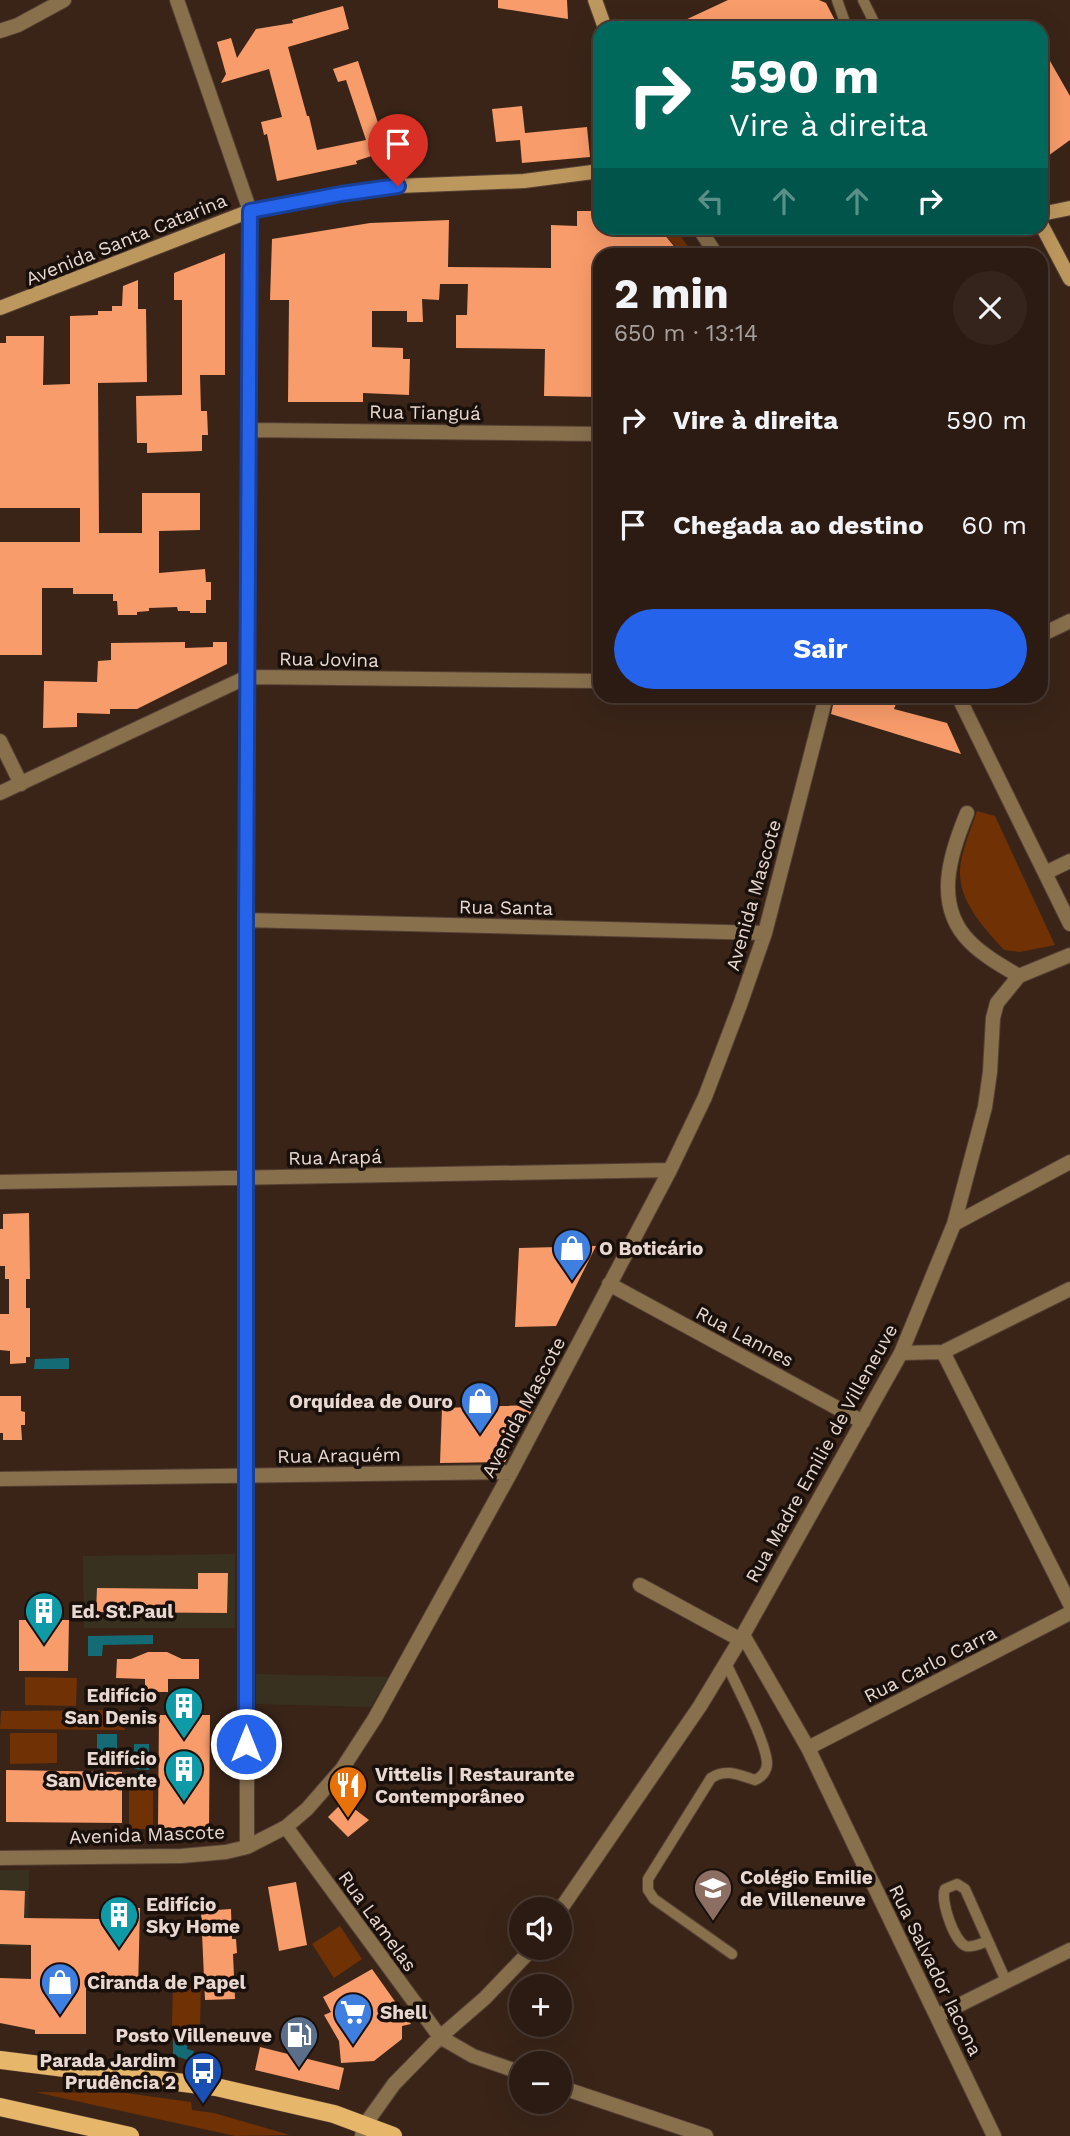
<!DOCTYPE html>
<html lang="pt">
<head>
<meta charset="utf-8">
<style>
	body { margin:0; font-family:"Work Sans",sans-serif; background:#34241b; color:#f1f3f6; height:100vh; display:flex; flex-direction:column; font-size:26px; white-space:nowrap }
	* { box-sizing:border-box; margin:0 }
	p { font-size:23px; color:#a6a19f }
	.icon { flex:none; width:38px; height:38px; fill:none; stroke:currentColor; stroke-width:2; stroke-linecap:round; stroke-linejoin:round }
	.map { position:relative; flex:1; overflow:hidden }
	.details { position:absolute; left:593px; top:248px; width:455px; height:455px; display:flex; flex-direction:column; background:#2c1b12; border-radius:21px; box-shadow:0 7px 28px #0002,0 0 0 2px #483932 }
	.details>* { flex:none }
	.banner { position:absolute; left:593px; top:21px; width:455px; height:214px; border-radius:21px; box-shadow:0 7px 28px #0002,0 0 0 2px #483932; background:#00695c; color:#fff; overflow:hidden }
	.controls { position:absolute; left:509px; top:1897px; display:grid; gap:14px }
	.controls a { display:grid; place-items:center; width:63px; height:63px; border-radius:50%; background:#2c1b12; box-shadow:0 7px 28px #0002,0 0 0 2px #483932; font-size:35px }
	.pin { position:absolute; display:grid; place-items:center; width:60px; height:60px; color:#fff; margin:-72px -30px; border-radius:50% 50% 50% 0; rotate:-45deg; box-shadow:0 0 7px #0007 }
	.pin .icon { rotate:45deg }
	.me { position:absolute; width:77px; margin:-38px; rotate:0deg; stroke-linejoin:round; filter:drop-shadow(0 0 5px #0008) }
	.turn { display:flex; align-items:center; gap:24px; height:147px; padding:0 21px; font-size:32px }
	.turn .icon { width:91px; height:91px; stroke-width:2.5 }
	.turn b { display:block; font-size:49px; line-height:60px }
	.lanes { display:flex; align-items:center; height:66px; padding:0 21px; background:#0003; justify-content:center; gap:35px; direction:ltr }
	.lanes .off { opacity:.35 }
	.round { display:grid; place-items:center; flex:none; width:74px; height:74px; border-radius:37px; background:#34241b }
	.overview { display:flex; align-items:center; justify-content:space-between; height:119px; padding:0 21px }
	h1 { font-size:42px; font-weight:700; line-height:52px }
	.cta { display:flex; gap:14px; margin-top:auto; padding:14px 21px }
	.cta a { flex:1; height:80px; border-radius:42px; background:#2563eb; color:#fff; font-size:28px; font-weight:700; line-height:80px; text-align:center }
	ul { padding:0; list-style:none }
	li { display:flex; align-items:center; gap:21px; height:105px; padding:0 21px }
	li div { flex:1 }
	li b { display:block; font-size:26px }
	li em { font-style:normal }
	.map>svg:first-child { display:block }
	.commercial { fill:#383120 }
	.green { fill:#703105 }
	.water { fill:#156b75 }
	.building { fill:#f99c6b }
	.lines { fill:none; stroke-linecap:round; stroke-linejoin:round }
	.lane-casing { stroke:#564136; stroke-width:12 }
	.street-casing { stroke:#564136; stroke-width:16 }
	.secondary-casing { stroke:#564136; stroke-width:16 }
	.primary-casing { stroke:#564136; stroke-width:19 }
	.lane { stroke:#88704d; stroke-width:10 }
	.street { stroke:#88704d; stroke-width:14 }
	.secondary { stroke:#bd985e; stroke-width:14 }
	.primary { stroke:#e6b66b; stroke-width:18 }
	.route-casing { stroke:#184099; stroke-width:18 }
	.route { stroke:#2563eb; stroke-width:12 }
	.labels { text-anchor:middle; stroke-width:7; stroke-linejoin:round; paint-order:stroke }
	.street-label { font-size:19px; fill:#e8d8d1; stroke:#1a100b }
	.poi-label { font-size:19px; font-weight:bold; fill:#e8d8d1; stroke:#1a100b; text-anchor:start }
</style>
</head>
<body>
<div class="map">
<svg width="1070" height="2136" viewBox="0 0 1070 2136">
	<rect width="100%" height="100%" fill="#3a2418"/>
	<path class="commercial" d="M 235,1554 L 235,1628 L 84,1628 L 83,1556 Z
		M 256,1674 L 388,1677 L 371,1707 L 256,1704 Z
		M 0,1870 L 29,1870 L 28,1946 L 0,1946 Z"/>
	<path class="green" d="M 659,228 L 675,228 L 692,252 L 688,255 L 683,255 Z
		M 977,811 L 995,816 L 1055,945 L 1020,952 L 1004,950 C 986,930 961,904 960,875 C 959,855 971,830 977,811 Z
		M 25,1677 L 77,1678 L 76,1706 L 25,1705 Z
		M 124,1710 L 125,1730 L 0,1729 L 1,1711 Z
		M 10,1733 L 57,1733 L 57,1763 L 10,1764 Z
		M 129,1778 L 153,1778 L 153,1829 L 129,1829 Z
		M 340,1926 L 362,1959 L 334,1978 L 312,1944 Z
		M 173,1982 L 201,1983 L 200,2027 L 172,2027 Z
		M 35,2092 L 126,2093 L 191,2102 L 192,2110 L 214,2113 L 290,2135 L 235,2136 Z"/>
	<path class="water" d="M 69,1358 L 69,1369 L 34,1369 L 35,1359 Z
		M 153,1635 L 153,1644 L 103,1645 L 102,1656 L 88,1656 L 88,1636 Z
		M 97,1734 L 117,1734 L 117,1765 L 97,1765 Z
		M 134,1744 L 149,1744 L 149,1770 L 134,1769 Z
		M 173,2031 L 187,2036 L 187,2049 L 194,2051 L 190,2061 L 173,2055 Z"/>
	<path class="building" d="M 498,0 L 567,0 L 568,19 L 498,8 Z
		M 728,0 L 819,0 L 826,3 L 839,28 L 668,28 Z
		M 343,6 L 349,29 L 288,47 L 307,116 L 309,116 L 317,150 L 366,140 L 346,80 L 338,82 L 333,69 L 358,61 L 387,151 L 356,161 L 357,164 L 277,181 L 267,134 L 264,135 L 261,122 L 282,117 L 269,69 L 221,83 L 226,74 L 217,42 L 231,38 L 237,58 L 256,29 L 293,23 L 292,20 Z
		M 1050,61 L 1070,96 L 1070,140 L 1041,161 L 1041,68 Z
		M 522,106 L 525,133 L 587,127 L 590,157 L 522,163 L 520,140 L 496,142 L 492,109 Z
		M 577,211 L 600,211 L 600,228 L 659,228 L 682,256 L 600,256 L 600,397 L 544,396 L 545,349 L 456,348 L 456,315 L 467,315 L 468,284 L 440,284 L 439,300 L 422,299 L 423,322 L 407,322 L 407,311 L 372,311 L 372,347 L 403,348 L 403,359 L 410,359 L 409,395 L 363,393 L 363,402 L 288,402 L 289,300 L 270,300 L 272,239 L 370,223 L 449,220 L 448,267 L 551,268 L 551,225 L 577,226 Z
		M 225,253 L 225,375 L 200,375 L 201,411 L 207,411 L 208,435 L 202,435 L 202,451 L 147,453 L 147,443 L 137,443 L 136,396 L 182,395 L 182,300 L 174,300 L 174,273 Z
		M 138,280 L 138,309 L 146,309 L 147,382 L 98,383 L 99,533 L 142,533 L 142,493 L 200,493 L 200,530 L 159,531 L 159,573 L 205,569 L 206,582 L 211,582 L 211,600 L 206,600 L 206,613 L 190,613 L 190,611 L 178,611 L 177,607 L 149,608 L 149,611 L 137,612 L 137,615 L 118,615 L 117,601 L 113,601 L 113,594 L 73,594 L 73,588 L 42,588 L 42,655 L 0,655 L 0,542 L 80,542 L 80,508 L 0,508 L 0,343 L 6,343 L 6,336 L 44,336 L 43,385 L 70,384 L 70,316 L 98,315 L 98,311 L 112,311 L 112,306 L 122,306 L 123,286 Z
		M 185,642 L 185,648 L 213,647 L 213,642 L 227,642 L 227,664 L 137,709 L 110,709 L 110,714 L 77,713 L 77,727 L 43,728 L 44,681 L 97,682 L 98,661 L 111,660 L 111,643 Z
		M 835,696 L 890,696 L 898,699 L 894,709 L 947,723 L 961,754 L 831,714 Z
		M 29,1213 L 30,1279 L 26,1279 L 26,1308 L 30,1308 L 30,1357 L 26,1357 L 26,1363 L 10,1364 L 10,1351 L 0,1350 L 0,1314 L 9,1314 L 9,1279 L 5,1279 L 5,1266 L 0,1266 L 0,1229 L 3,1229 L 3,1214 Z
		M 596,1246 L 556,1326 L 515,1327 L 519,1248 Z
		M 0,1396 L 21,1396 L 21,1411 L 25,1412 L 25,1425 L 21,1425 L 22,1440 L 3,1440 L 3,1433 L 0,1433 Z
		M 535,1405 L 505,1462 L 440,1463 L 442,1408 Z
		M 198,1573 L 228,1573 L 227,1613 L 96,1612 L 97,1588 L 198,1589 Z
		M 19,1620 L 69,1620 L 68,1671 L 19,1671 Z
		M 148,1652 L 167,1652 L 182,1659 L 199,1659 L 199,1679 L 168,1679 L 168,1692 L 145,1692 L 145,1679 L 116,1678 L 117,1659 L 131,1659 Z
		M 159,1715 L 210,1715 L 209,1828 L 158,1828 Z
		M 6,1770 L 122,1772 L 122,1823 L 6,1822 Z
		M 344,1801 L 369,1820 L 348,1837 L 328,1817 Z
		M 296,1882 L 307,1945 L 279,1951 L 268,1887 Z
		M 0,1890 L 25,1891 L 24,1918 L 100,1919 L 101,1908 L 140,1908 L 138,1990 L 86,1989 L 86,2034 L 35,2034 L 35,2030 L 0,2023 L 0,1978 L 31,1979 L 31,1945 L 0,1944 Z
		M 231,1909 L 232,1939 L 236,1939 L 237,1953 L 233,1954 L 235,1999 L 205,2000 L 201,1911 Z
		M 372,1969 L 411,2024 L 402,2026 L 402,2039 L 374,2061 L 341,2063 L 339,2041 L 324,2015 L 331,2012 L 323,1997 Z
		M 260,2047 L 344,2068 L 339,2090 L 255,2070 Z"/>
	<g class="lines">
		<g class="lane-casing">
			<path id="lane" d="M 837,0 L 847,28
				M 863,0 L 877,28
				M 726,1663 C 736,1685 766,1741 767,1763 C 767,1771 762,1777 755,1780 C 739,1775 726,1768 711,1778 L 648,1879 L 648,1890 L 654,1899 L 732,1954
				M 988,1941 C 982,1943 973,1948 966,1946 C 954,1942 940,1900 945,1889 L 957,1884 L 965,1889 L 1006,1981"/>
		</g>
		<g class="street-casing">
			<path id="street" d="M 177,0 L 250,211 L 246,920 L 247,1847
				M 0,31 L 18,25 L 64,0
				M 699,228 L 717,256
				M 249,430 L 600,434
				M 1041,635 L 1070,621
				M 958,696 L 1070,924
				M 0,741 L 21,784
				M 0,793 L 247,677 L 600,681
				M 967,813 C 950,854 933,905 970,942 C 984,956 1002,966 1019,976
				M 1045,873 L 1070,861
				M 246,920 L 765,933
				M 0,1182 L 670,1170
				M 954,1224 L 1070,1162
				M 609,1284 L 863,1422
				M 943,1352 L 1070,1604
				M 901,1353 L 943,1352 L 1070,1289
				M 0,1479 L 511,1472
				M 640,1585 L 741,1640
				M 743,1635 L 808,1748 L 994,2136
				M 808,1748 L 1070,1613
				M 286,1827 L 440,2037 L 473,2056 L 522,2073
				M 0,1858 L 181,1856 L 226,1852 L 247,1847 L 286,1827 L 307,1809 L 342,1769 L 375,1718 L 511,1472 L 670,1170 L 705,1097 L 740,1005 L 765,933 L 826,696
				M 560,1910 L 700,1706 L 743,1635 L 901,1353 L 954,1224 L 985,1107 L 990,1072 L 993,1018 L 997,1003 L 1019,976 L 1070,955
				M 937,2016 L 1070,1950
				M 560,2087 L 706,2136
				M 362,2136 L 364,2126 L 394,2084 L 440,2037 L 485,1998 L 533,1948"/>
		</g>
		<g class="secondary-casing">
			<path id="secondary" d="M 595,0 L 605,28
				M 1041,214 L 1070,208
				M 1041,224 L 1070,279
				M 0,308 L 250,211 L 341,194 L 398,186 L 524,181 L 600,171"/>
		</g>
		<g class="primary-casing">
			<path id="primary" d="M 0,2060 L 216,2087 L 334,2114 L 393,2136
				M 0,2107 L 130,2136"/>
		</g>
		<use href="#lane" class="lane"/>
		<use href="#street" class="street"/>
		<use href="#secondary" class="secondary"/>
		<use href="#primary" class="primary"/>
	</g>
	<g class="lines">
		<g class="route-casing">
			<path id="route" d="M 246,1744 L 246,920 L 250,211 L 341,194 L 398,186"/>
		</g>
		<use href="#route" class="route"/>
	</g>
	<defs>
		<g id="shop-pin" transform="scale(2.0125)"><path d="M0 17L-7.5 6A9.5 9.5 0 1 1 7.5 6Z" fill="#3f7fe0" stroke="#1a100b"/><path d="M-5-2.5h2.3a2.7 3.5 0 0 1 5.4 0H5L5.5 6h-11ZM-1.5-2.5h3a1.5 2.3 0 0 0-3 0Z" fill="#fff"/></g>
		<g id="building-pin" transform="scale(2.0125)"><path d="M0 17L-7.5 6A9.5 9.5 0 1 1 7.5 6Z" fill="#0f9aa8" stroke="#1a100b"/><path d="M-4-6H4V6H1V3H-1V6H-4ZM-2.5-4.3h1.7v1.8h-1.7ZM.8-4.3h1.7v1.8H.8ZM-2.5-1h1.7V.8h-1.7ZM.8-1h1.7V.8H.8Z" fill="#fff"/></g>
		<g id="restaurant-pin" transform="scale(2.0125)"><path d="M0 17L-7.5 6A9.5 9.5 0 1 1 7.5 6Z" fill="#e8710a" stroke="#1a100b"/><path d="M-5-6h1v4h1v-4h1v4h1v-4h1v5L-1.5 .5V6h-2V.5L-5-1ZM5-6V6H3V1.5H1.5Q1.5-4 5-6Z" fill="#fff"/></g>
		<g id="school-pin" transform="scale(2.0125)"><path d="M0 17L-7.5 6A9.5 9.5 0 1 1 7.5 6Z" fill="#8d6e63" stroke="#1a100b"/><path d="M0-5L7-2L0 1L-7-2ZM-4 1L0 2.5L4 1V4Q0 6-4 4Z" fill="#fff"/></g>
		<g id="supermarket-pin" transform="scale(2.0125)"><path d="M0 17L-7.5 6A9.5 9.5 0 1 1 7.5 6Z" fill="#3f7fe0" stroke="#1a100b"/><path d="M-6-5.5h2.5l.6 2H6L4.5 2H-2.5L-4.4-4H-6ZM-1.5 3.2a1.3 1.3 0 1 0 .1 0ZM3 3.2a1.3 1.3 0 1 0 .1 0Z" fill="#fff"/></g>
		<g id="fuel-pin" transform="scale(2.0125)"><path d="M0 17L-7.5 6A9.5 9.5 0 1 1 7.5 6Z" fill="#5c6f8a" stroke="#1a100b"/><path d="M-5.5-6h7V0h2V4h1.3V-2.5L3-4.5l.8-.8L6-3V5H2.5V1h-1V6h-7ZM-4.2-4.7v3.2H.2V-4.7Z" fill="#fff"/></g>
		<g id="bus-pin" transform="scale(2.0125)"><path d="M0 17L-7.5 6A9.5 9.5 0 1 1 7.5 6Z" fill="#1a4fb4" stroke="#1a100b"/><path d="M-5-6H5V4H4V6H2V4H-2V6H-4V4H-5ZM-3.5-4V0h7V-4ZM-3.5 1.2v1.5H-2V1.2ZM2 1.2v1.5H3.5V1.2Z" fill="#fff"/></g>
	</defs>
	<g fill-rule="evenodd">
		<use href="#shop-pin" x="572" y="1248"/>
		<use href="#shop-pin" x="480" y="1401"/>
		<use href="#building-pin" x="44" y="1611"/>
		<use href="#building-pin" x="184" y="1706"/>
		<use href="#building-pin" x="184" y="1769"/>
		<use href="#restaurant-pin" x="348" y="1785"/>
		<use href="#school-pin" x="713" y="1888"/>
		<use href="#building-pin" x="119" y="1915"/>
		<use href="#shop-pin" x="60" y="1982"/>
		<use href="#supermarket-pin" x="353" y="2012"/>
		<use href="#fuel-pin" x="299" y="2035"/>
		<use href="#bus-pin" x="203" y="2071"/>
	</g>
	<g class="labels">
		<g class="street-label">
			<text transform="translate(126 239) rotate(-22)" y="7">Avenida Santa Catarina</text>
			<text transform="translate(425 412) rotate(1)" y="7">Rua Tianguá</text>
			<text transform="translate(329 659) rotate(1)" y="7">Rua Jovina</text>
			<text transform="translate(753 895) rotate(-74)" y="7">Avenida Mascote</text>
			<text transform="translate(506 907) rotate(1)" y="7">Rua Santa</text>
			<text transform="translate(335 1157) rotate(-1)" y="7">Rua Arapá</text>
			<text transform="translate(745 1336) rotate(28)" y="7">Rua Lannes</text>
			<text transform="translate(523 1407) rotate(-62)" y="7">Avenida Mascote</text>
			<text transform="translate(821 1453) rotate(-61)" y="7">Rua Madre Emilie de Villeneuve</text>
			<text transform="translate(339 1455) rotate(-1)" y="7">Rua Araquém</text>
			<text transform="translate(930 1664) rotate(-27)" y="7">Rua Carlo Carra</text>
			<text transform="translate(147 1834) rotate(-2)" y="7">Avenida Mascote</text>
			<text transform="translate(378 1921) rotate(54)" y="7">Rua Lamelas</text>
			<text transform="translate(936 1970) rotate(64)" y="7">Rua Salvador Iacona</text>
		</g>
		<g class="poi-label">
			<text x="599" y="1255">O Boticário</text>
			<text x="453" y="1408" text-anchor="end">Orquídea de Ouro</text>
			<text x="71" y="1618">Ed. St.Paul</text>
			<text x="157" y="1702" text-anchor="end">Edifício<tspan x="157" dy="22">San Denis</tspan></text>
			<text x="157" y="1765" text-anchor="end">Edifício<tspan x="157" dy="22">San Vicente</tspan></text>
			<text x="375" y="1781">Vittelis | Restaurante<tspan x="375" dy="22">Contemporâneo</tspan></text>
			<text x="740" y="1884">Colégio Emilie<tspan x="740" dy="22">de Villeneuve</tspan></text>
			<text x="146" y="1911">Edifício<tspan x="146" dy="22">Sky Home</tspan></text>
			<text x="87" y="1989">Ciranda de Papel</text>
			<text x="380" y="2019">Shell</text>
			<text x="272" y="2042" text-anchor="end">Posto Villeneuve</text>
			<text x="176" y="2067" text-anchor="end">Parada Jardim<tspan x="176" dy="22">Prudência 2</tspan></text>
		</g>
	</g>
</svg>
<div class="controls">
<a><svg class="icon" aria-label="sound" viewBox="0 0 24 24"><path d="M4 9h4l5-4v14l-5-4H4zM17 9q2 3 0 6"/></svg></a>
<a>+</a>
<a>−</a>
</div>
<div class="pin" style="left:398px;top:186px;background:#d93025"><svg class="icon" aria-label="arrive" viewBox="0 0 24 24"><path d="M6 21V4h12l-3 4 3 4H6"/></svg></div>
<svg class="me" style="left:246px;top:1744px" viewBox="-20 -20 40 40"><circle r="17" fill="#2563eb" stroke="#fff" stroke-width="3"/><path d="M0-11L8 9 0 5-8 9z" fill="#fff"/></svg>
<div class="banner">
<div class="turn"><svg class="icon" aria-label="right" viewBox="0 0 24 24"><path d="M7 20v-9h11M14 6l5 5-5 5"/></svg><div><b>590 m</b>Vire à direita</div></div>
<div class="lanes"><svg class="icon off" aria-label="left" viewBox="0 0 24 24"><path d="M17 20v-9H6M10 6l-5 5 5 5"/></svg><svg class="icon off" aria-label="ahead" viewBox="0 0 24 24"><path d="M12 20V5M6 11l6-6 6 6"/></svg><svg class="icon off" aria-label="ahead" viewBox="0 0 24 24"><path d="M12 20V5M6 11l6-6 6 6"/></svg><svg class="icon" aria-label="right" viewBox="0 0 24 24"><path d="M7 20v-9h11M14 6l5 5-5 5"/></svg></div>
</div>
<section class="details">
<div class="overview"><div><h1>2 min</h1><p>650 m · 13:14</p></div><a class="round"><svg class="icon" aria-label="close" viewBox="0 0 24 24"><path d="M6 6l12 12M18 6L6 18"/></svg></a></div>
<ul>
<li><svg class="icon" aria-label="right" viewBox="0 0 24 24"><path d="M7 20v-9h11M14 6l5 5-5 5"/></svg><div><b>Vire à direita</b></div><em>590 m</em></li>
<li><svg class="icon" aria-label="arrive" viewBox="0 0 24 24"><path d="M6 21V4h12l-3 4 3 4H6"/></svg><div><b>Chegada ao destino</b></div><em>60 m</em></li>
</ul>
<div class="cta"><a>Sair</a></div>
</section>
</div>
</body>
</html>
